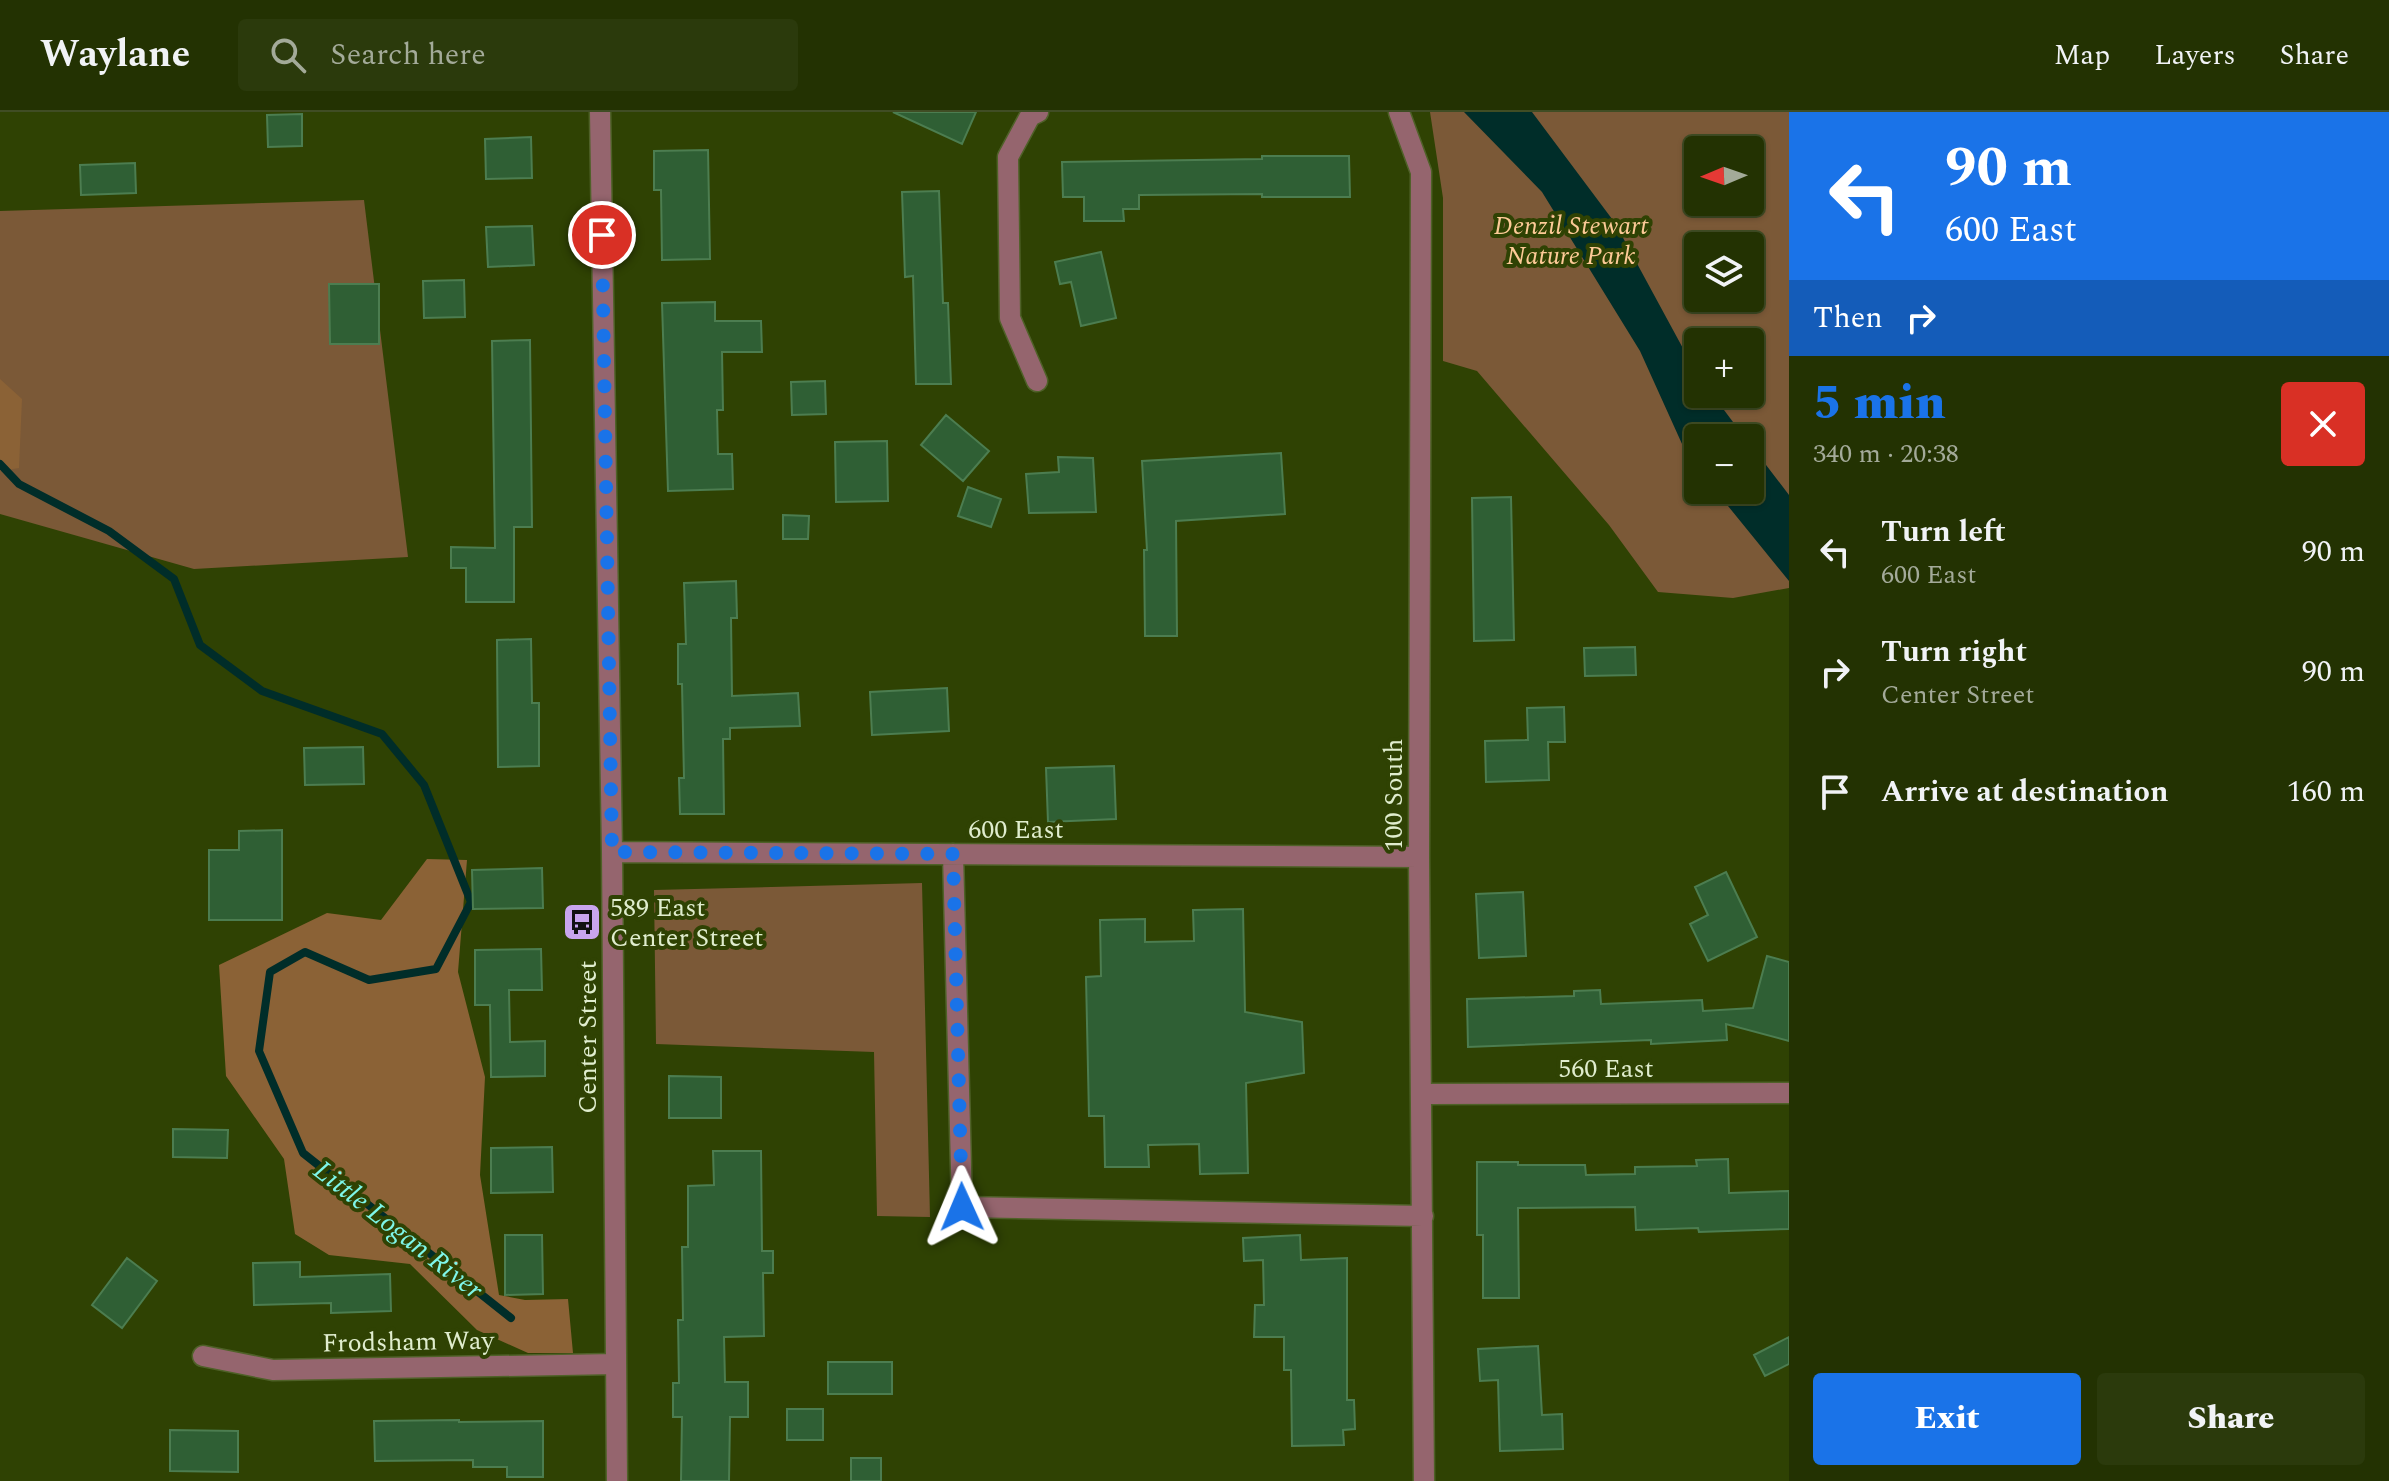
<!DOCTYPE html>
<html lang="en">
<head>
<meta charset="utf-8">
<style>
	body { margin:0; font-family:Spectral,serif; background:#2b3a0c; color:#f1f3f6; height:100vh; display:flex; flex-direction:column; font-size:30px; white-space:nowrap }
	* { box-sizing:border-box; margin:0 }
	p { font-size:26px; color:#a3aa99 }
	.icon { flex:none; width:44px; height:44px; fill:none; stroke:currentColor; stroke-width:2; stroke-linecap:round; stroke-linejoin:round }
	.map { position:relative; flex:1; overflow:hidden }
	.sheet { display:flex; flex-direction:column; background:#233202; width:600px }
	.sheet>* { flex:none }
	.hud { background:#1a73e8; color:#fff; overflow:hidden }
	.needle { width:52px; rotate:268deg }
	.tools { position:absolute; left:1684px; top:24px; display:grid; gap:16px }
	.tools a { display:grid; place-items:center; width:80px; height:80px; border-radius:8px; background:#233202; box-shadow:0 2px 6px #0004,0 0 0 2px #404d24; font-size:40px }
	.pin { position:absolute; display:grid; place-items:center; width:68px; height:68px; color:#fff; margin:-34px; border:4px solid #fff; border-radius:50%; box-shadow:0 2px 8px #0007 }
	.me { position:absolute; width:88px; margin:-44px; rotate:359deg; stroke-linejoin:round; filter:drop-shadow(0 0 6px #0008) }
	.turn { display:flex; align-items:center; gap:28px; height:168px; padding:0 24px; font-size:36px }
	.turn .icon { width:104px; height:104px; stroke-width:2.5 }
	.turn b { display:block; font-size:56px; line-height:68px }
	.then { display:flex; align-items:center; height:76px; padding:0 24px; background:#0003; gap:16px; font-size:30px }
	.round { display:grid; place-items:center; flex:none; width:84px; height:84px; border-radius:8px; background:#2b3a0c }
	.overview { display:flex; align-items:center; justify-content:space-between; height:136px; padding:0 24px }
	h1 { font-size:48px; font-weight:800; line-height:60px; color:#1a73e8 }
	.action { display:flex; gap:16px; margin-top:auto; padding:16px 24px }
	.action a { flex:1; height:92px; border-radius:8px; background:#1a73e8; color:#fff; font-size:32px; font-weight:800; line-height:92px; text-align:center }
	.action a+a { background:#2b3a0c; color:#f1f3f6 }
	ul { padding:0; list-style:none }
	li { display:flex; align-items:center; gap:24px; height:120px; padding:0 24px }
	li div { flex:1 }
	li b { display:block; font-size:30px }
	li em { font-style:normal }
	header { display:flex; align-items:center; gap:48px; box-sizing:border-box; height:112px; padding:0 40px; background:#233202; border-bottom:2px solid #404d24 }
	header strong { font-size:38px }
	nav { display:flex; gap:44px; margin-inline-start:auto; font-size:28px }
	.search { width:560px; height:72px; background:#2b3a0c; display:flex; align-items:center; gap:20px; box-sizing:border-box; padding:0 28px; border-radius:8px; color:#a3aa99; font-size:30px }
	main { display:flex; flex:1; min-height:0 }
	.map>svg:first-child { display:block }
	.green { fill:#7b5937; fill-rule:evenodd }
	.forest { fill:#8b6236 }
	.water { fill:#002d29 }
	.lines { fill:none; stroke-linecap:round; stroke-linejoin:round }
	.stream { stroke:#002d29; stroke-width:8 }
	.building { fill:#2f5f34; stroke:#4c7d50; stroke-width:2 }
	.minor-casing { stroke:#4f6128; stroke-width:23 }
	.minor { stroke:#95656e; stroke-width:20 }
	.route { stroke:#1a73e8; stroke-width:14; stroke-dasharray:0 25.2 }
	.labels { text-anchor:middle; stroke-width:8; stroke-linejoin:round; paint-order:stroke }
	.park-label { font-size:26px; font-style:italic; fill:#fdca97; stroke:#2f4203 }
	.street-label { font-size:26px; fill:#e0edce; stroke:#2f4203 }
	.poi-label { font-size:26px; fill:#e0edce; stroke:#2f4203; text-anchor:start }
	.water-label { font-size:28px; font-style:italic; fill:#7ef6e9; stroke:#2f4203 }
</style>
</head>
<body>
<header>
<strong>Waylane</strong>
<div class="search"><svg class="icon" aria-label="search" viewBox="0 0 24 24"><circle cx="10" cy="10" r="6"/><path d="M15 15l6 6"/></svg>Search here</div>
<nav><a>Map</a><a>Layers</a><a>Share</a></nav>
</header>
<main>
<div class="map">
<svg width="1789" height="1369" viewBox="0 0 1789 1369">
	<rect width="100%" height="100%" fill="#2f4203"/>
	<path class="green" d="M 1430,0 L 1789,0 L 1789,476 L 1733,486 L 1658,480 L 1609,413 L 1477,259 L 1443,249 L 1443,86 ZM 1698,38 L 1750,38 L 1750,90 L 1698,90 ZM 1698,134 L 1750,134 L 1750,186 L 1698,186 ZM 1698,230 L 1750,230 L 1750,282 L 1698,282 ZM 1698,326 L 1750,326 L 1750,378 L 1698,378 Z
		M 364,88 L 408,445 L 194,457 L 0,402 L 0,99 Z
		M 922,771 L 930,1105 L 877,1104 L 874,940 L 656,932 L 654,778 Z"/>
	<path class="forest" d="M 0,267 L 22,287 L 19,356 L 0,359 Z
		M 427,747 L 467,748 L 458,860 L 485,965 L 480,1063 L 499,1183 L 525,1188 L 568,1187 L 573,1241 L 528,1241 L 477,1218 L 410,1152 L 329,1143 L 295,1122 L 284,1047 L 226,964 L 219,853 L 327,801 L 381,808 Z"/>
	<path class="water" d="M 1464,0 L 1532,0 L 1615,111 L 1698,264 L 1698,282 L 1712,282 L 1745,326 L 1698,326 L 1698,356 L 1687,343 L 1640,239 L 1542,80 Z
		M 1750,332 L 1789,383 L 1789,469 L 1715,378 L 1750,378 Z"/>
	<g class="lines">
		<path class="stream" d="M 0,352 L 19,372 L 109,419 L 174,467 L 200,533 L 262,579 L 382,622 L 424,673 L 471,790 L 436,857 L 369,868 L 305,840 L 270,860 L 259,939 L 303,1041 L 511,1206"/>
	</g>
	<path class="building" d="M 893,0 L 976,0 L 962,32 Z
		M 302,2 L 302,34 L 268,35 L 267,3 Z
		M 531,25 L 532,66 L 486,67 L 485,27 Z
		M 708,38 L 710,147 L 662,148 L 661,78 L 654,78 L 654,39 Z
		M 1262,44 L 1349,44 L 1350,85 L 1262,85 L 1262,82 L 1139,83 L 1139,97 L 1123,97 L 1124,109 L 1084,109 L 1084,85 L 1063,85 L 1062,50 L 1262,47 Z
		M 135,51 L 136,81 L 81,83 L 80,53 Z
		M 939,79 L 943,191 L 948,191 L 951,272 L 916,272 L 913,164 L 905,165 L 902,80 Z
		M 532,114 L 534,153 L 488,155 L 486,115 Z
		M 1101,140 L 1116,206 L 1081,214 L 1071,170 L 1060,172 L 1055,150 Z
		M 464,168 L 465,205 L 424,206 L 423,169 Z
		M 329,172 L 379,172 L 379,232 L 330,232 Z
		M 715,190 L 715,209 L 761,209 L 762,240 L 722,240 L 723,298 L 717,298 L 718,342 L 732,342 L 733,377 L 668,379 L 662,191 Z
		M 530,228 L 532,415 L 514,415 L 514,490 L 466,490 L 466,456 L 451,456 L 451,435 L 495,436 L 492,229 Z
		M 825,269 L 826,302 L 792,303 L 791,270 Z
		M 946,303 L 989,339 L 963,369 L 921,333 Z
		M 887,329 L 888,389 L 836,390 L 835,330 Z
		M 1281,341 L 1285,402 L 1176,409 L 1177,524 L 1145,524 L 1144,438 L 1147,438 L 1142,349 Z
		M 1058,345 L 1093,346 L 1096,400 L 1029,401 L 1026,362 L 1059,360 Z
		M 968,375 L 1001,387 L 991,415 L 958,404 Z
		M 1511,385 L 1514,528 L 1474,529 L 1472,386 Z
		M 783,403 L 809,404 L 808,427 L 783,427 Z
		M 736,469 L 737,506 L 731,506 L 732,584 L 798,581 L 800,614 L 730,616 L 730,627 L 723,627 L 724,702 L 680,702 L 679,666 L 684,666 L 682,572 L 678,572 L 678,532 L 686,532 L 684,471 Z
		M 531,527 L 532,591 L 539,591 L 539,654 L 498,655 L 497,528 Z
		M 1635,535 L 1636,563 L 1585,564 L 1584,536 Z
		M 947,576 L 949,619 L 872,623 L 870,580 Z
		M 1564,595 L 1565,630 L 1548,630 L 1549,668 L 1486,670 L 1485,629 L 1528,628 L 1527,596 Z
		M 363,635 L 364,672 L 305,673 L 304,636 Z
		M 1114,654 L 1116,707 L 1048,710 L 1046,656 Z
		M 282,718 L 282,808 L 209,808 L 209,738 L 239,738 L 239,719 Z
		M 542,756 L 543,796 L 473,797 L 472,758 Z
		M 1726,760 L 1757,825 L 1708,849 L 1690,812 L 1708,803 L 1695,775 Z
		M 1523,780 L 1526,844 L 1479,846 L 1476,782 Z
		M 1243,797 L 1245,900 L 1302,910 L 1304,961 L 1246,971 L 1248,1061 L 1200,1062 L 1199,1032 L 1148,1033 L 1149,1055 L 1105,1055 L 1104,1004 L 1089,1004 L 1086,865 L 1101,864 L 1100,808 L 1145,807 L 1145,830 L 1194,829 L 1193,798 Z
		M 541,837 L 542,878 L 509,878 L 510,930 L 545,929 L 545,964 L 491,965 L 490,893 L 475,893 L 475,838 Z
		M 1767,844 L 1789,850 L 1789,929 L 1726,912 L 1727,928 L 1651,932 L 1651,928 L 1468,935 L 1467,887 L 1574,884 L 1574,879 L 1600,878 L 1601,892 L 1702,888 L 1703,899 L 1753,896 Z
		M 669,964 L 721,965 L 721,1006 L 669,1006 Z
		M 173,1017 L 228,1018 L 227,1046 L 173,1045 Z
		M 552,1035 L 553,1080 L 491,1081 L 491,1036 Z
		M 713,1039 L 761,1039 L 762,1139 L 773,1139 L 773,1161 L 763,1161 L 764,1224 L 724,1225 L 725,1270 L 748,1270 L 748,1305 L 730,1305 L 729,1369 L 681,1369 L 682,1305 L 673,1305 L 673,1271 L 679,1271 L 678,1208 L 683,1208 L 682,1135 L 688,1135 L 688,1074 L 714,1073 Z
		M 1728,1047 L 1729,1081 L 1789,1079 L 1789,1117 L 1699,1120 L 1698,1116 L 1636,1118 L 1635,1095 L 1518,1096 L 1519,1186 L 1483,1186 L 1483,1123 L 1477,1123 L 1477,1050 L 1518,1050 L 1518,1053 L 1585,1053 L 1586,1063 L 1635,1062 L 1635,1055 L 1697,1054 L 1696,1048 Z
		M 505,1123 L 542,1123 L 543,1182 L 505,1183 Z
		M 1300,1123 L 1301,1148 L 1347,1146 L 1347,1288 L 1354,1288 L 1355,1317 L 1343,1318 L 1344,1333 L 1292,1334 L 1291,1258 L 1284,1258 L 1284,1225 L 1254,1225 L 1255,1193 L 1264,1193 L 1263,1148 L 1244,1149 L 1243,1126 Z
		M 127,1146 L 157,1169 L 122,1216 L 92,1193 Z
		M 300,1150 L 300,1165 L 390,1162 L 391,1199 L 331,1201 L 331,1191 L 254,1193 L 253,1151 Z
		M 1789,1225 L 1789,1252 L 1765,1264 L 1754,1243 Z
		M 1538,1234 L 1542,1303 L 1562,1302 L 1563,1337 L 1500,1339 L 1498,1268 L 1480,1269 L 1478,1237 Z
		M 828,1250 L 892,1250 L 892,1282 L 828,1282 Z
		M 787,1297 L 823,1297 L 823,1328 L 787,1328 Z
		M 459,1308 L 459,1310 L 543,1309 L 543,1365 L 507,1365 L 507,1355 L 473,1355 L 473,1348 L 375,1349 L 374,1309 Z
		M 170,1318 L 238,1319 L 238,1360 L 170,1359 Z
		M 851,1346 L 881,1346 L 881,1369 L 851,1369 Z"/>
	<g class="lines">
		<g class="minor-casing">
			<path id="minor" d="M 600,0 L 612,740 L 617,1369
				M 1399,0 L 1421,60 L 1419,745 L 1424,1369
				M 1037,269 L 1010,206 L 1008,45 L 1030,4 L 1038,0
				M 612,740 L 1419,745
				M 953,742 L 962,1095 L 1423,1104
				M 1423,982 L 1789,981
				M 203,1244 L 273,1258 L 615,1252"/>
		</g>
		<use href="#minor" class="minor"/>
	</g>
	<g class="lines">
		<path class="route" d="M 602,123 L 612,740 L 953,742 L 962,1095"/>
	</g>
	<defs>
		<g id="bus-square" transform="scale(2)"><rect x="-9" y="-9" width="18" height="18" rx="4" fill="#c9a5ee" stroke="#2f4203"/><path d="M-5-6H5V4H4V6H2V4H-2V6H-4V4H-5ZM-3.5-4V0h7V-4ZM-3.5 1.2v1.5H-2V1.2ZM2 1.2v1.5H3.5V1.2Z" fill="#111"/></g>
	</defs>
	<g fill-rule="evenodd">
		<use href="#bus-square" x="582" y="810"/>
	</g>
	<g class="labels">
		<g class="park-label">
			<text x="1571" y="122">Denzil Stewart<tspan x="1571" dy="30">Nature Park</tspan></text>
		</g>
		<g class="street-label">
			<text transform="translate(1393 683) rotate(-90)" y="9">100 South</text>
			<text x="1016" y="726">600 East</text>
			<text transform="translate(587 925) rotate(-90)" y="9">Center Street</text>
			<text x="1606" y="965">560 East</text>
			<text transform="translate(408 1229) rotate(-1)" y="9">Frodsham Way</text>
		</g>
		<g class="poi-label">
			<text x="610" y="804">589 East<tspan x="610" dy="30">Center Street</tspan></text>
		</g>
		<g class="water-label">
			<text transform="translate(399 1117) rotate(38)" y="10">Little Logan River</text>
		</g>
	</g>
</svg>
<div class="tools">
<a><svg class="needle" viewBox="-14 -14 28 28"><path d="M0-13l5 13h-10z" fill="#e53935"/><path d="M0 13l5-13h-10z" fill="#a3aa99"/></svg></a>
<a><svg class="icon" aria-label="layers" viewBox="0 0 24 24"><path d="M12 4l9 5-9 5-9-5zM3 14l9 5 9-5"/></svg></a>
<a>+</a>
<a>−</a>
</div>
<div class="pin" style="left:602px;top:123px;background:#d93025"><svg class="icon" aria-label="arrive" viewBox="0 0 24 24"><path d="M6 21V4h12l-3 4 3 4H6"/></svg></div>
<svg class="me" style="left:962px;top:1095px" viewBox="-20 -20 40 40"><path d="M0-17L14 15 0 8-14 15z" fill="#1a73e8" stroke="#fff" stroke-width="4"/></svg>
</div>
<section class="sheet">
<div class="hud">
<div class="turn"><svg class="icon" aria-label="left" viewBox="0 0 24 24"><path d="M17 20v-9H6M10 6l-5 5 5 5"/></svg><div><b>90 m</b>600 East</div></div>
<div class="then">Then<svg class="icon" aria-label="right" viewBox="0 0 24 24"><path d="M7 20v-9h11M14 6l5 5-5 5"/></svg></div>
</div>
<div class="overview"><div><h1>5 min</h1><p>340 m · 20:38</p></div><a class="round" style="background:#d93025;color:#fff"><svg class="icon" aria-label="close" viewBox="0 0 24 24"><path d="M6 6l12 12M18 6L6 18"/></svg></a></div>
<ul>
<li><svg class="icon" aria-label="left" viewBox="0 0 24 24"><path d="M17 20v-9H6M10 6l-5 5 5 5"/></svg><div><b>Turn left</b><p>600 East</p></div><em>90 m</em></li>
<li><svg class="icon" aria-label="right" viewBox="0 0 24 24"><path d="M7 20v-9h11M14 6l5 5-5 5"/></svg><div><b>Turn right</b><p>Center Street</p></div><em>90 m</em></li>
<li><svg class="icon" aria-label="arrive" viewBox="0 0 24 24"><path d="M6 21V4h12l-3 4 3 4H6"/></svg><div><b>Arrive at destination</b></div><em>160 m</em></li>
</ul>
<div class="action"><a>Exit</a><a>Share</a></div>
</section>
</main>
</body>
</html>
